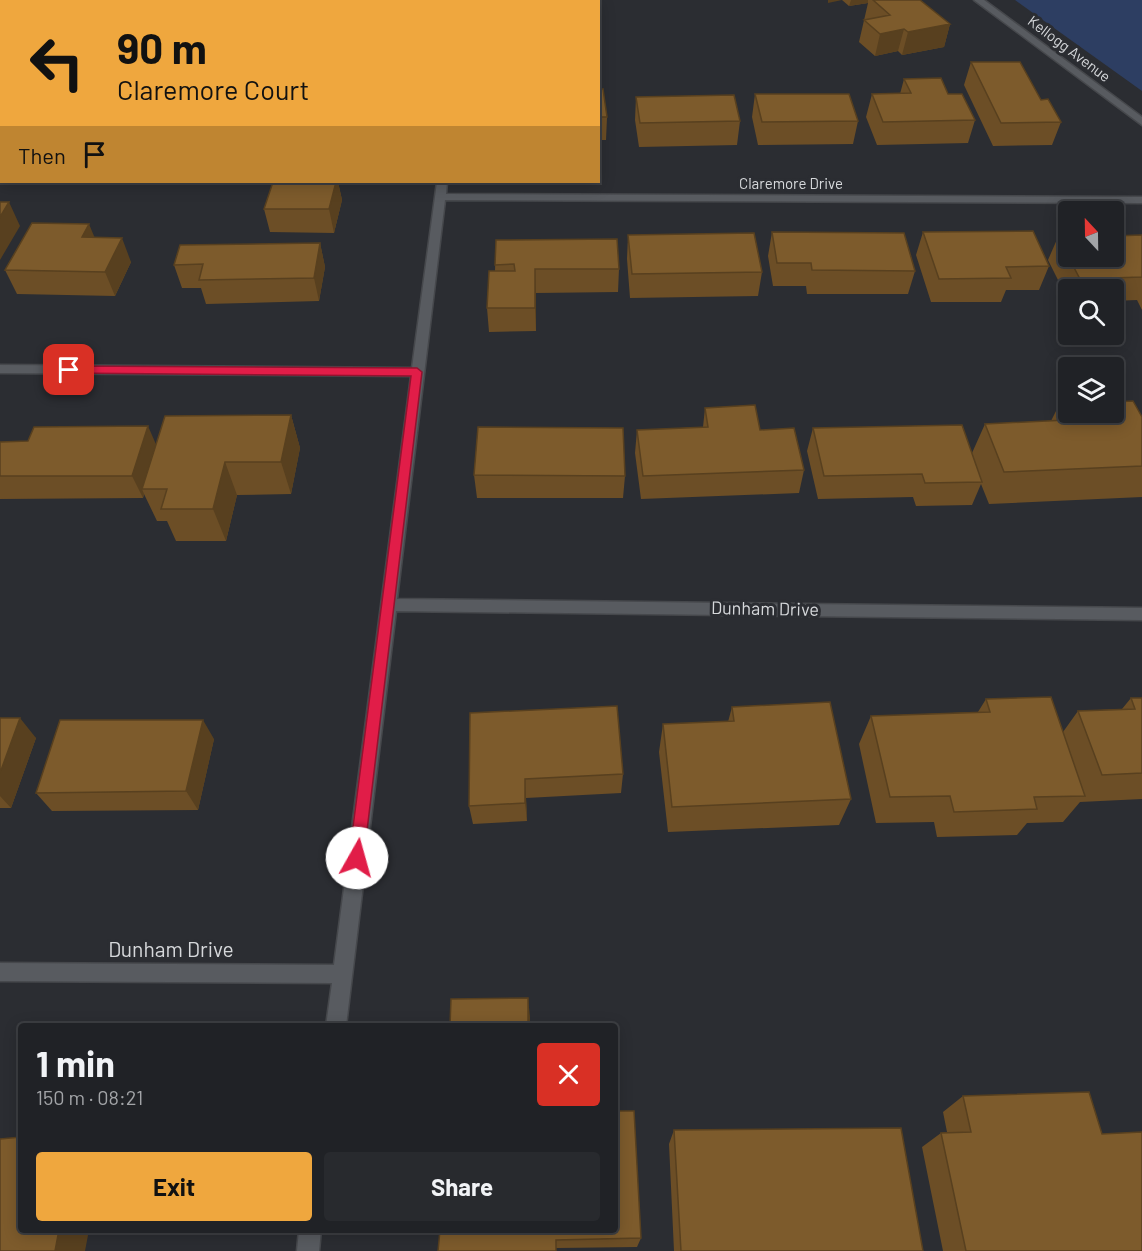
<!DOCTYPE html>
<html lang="en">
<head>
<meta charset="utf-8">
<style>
	body { margin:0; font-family:Barlow,sans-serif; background:#282a2e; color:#f1f3f6; height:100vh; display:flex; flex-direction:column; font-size:22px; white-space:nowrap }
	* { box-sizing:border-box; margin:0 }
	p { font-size:20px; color:#a2a4a7 }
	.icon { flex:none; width:33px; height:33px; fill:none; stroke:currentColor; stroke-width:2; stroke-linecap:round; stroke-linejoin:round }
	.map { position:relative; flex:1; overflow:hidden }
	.side { position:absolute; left:18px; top:1023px; width:600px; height:210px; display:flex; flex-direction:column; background:#202226; border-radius:6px; box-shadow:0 3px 15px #0003,0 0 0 2px #3d3f43 }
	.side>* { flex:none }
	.banner { position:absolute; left:0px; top:0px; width:600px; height:183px; box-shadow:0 3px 15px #0003,0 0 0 2px #3d3f43; background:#efa73e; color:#111; overflow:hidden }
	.needle { width:39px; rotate:338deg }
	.buttons { position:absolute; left:1058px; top:201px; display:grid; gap:12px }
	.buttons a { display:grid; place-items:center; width:66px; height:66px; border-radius:6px; background:#202226; box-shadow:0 3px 15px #0003,0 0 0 2px #3d3f43; font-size:30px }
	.pin { position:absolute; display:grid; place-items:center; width:51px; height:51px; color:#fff; margin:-26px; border-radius:12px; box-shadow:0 3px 9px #0006 }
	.me { position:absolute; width:66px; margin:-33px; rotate:7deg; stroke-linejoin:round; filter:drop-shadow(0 0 4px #0008) }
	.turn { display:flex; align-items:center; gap:21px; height:126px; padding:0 18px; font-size:27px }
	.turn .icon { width:78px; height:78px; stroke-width:2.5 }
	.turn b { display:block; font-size:42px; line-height:51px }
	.then { display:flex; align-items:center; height:57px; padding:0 18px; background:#0003; gap:12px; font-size:22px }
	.round { display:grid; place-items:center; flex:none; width:63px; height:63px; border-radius:6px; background:#282a2e }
	.head { display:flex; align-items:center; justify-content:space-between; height:102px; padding:0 18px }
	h1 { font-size:36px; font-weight:700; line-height:45px }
	.action { display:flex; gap:12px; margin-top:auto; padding:12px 18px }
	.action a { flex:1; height:69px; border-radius:6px; background:#efa73e; color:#111; font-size:24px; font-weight:700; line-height:69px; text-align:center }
	.action a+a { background:#282a2e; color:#f1f3f6 }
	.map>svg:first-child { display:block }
	.green { fill:#2d3e62 }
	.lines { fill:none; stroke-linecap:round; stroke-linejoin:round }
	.street-casing { stroke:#46484c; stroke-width:3 }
	.street { fill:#585b60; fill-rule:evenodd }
	.wall { fill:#6c4e26 }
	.shaded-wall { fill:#58401f }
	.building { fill:#7d5b2c; stroke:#58401f; stroke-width:1.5 }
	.route { fill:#e11d48; stroke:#92132f; stroke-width:1.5 }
	.labels { text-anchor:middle; stroke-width:6; stroke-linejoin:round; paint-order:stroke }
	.far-street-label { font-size:15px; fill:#d6d8db; stroke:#2b2d32 }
	.street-label { font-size:18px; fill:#d6d8db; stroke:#2b2d32 }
	.near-street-label { font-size:21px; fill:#d6d8db; stroke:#2b2d32 }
</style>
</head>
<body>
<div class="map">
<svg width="1142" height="1251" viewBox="0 0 1142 1251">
	<rect width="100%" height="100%" fill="#2b2d32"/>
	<path class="green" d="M 1015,0 L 1142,0 L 1142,91 Z"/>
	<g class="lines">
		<g class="street-casing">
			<path id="street" d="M 367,0 L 416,0 L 418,2 L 365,2 Z
				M 460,0 L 468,0 L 459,2 Z
				M 974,0 L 984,0 L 1142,117 L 1142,125 Z
				M 2,58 L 2,64 L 0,65 L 0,59 Z
				M 437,182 L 447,182 L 446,194 L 1142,197 L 1142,203 L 445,200 L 397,599 L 1142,608 L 1142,620 L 396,611 L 346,1026 L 326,1026 L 332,983 L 0,981 L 0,963 L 334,965 L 411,376 L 0,373 L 0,365 L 412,368 Z
				M 299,1230 L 321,1230 L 319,1251 L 297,1251 Z"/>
		</g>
		<use href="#street" class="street"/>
	</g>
	<path class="wall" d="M 543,0 L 595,0 L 595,2 L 544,2 Z
		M 842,0 L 920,0 L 950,24 L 944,47 L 902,55 L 898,51 L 875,56 L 859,42 L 868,3 L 849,6 Z
		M 971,62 L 1041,100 L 1061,122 L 1052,145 L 993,146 L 964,85 Z
		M 904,79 L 948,94 L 975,120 L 968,143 L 877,145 L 866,117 L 872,94 L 900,94 Z
		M 598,90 L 607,117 L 606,140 L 598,140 Z
		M 755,94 L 858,121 L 853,144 L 758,145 L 752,117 Z
		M 636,97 L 740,121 L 737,145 L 639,147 L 635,120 Z
		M 273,182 L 338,182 L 342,200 L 334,233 L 270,232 L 264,209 Z
		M 772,232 L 915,271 L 908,294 L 807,294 L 806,286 L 773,286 L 768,256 Z
		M 923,232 L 1049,266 L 1039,290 L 1006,290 L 1001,302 L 931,302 L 916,255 Z
		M 628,235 L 762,272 L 758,296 L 630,298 L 627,259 Z
		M 1142,235 L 1142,310 L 1137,300 L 1113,301 L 1113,290 L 1068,290 L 1068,300 L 1048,260 L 1058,237 Z
		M 95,238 L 131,262 L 115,296 L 17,294 L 5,270 Z
		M 496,240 L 619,269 L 618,292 L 536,293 L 536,331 L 489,332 L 487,308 L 495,271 Z
		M 320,243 L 325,267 L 319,301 L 206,304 L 201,288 L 182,288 L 174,265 Z
		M 1059,405 L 1142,417 L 1142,497 L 989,504 L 981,484 L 972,505 L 916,506 L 913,497 L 818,499 L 807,451 L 813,428 L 972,453 L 985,424 L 1051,421 Z
		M 705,408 L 760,430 L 804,470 L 799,493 L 641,499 L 635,453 L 637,430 L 703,427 Z
		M 291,415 L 300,448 L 291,494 L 237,495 L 226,541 L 176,541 L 167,521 L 157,521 L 144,494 L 143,498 L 0,499 L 0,442 L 156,445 Z
		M 474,475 L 625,476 L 623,498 L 477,498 Z
		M 1131,698 L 1142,698 L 1142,799 L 1080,802 L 1063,822 L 1027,823 L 1017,835 L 937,837 L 934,822 L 876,823 L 859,744 L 871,716 L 978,712 L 986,699 L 1063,732 L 1078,711 L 1122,709 Z
		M 732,707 L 851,799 L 839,825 L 668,832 L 659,752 L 663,724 L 728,722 Z
		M 470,713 L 623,774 L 621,793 L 526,798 L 527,821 L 473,824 L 469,806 Z
		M 0,718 L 36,738 L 11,808 L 0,808 Z
		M 214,739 L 198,810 L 52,811 L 36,793 Z
		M 963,1096 L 1102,1134 L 1142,1251 L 943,1251 L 922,1147 L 941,1133 L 947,1132 L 943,1112 Z
		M 674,1130 L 923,1251 L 674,1251 L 669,1144 Z
		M 440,1230 L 641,1238 L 637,1247 L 557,1248 Z"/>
	<path class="shaded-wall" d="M 0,0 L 83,0 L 83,2 L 2,2 L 2,20 L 0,21 Z
		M 98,0 L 129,0 L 120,2 L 99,2 Z
		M 828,0 L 842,0 L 828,3 Z
		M 851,0 L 868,0 L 868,3 L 849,6 Z
		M 950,24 L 944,47 L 902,55 L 908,32 Z
		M 904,29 L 898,51 L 875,56 L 880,34 Z
		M 0,99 L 2,99 L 2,124 L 0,125 Z
		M 336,182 L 338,182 L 342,200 L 334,233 L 329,209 Z
		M 9,202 L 20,226 L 0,260 L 0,217 Z
		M 89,224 L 99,248 L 82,237 Z
		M 122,238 L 131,262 L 115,296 L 105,272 Z
		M 320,243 L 325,267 L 319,301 L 314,278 Z
		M 535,269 L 536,293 L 536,331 L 535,308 Z
		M 291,415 L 300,448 L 291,494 L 281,462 Z
		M 148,426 L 158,449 L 142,489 L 144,494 L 143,498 L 132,476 Z
		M 225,462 L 237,495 L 226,541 L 213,509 Z
		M 20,718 L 36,738 L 11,808 L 0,796 L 0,773 Z
		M 203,720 L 214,739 L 198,810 L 186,791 Z
		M 525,779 L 526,798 L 527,821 L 525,803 Z
		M 528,998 L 530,1017 L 530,1026 L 528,1026 Z
		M 59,1230 L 89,1230 L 85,1251 L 55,1251 Z"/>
	<path class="building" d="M 873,0 L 920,0 L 950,24 L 908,32 L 904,29 L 880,34 L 864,20 L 890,15 Z
		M 971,62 L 1020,62 L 1041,100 L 1048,99 L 1061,122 L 1001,123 Z
		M 0,78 L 2,78 L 2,99 L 0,99 Z
		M 941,78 L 948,94 L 962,94 L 975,120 L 883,122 L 872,94 L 911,93 L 904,79 Z
		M 603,89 L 607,117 L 598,117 L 598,90 Z
		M 755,94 L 849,94 L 858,121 L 762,122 Z
		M 734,95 L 740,121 L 640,123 L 636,97 Z
		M 273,182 L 336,182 L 329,209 L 264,209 Z
		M 0,202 L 9,202 L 0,217 Z
		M 32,223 L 89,224 L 82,237 L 122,238 L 105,272 L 5,270 Z
		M 1033,231 L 1049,266 L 1006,267 L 1011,278 L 939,279 L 923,232 Z
		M 772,232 L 904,233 L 915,271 L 812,270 L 811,263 L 777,263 Z
		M 754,233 L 762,272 L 632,274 L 628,235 Z
		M 1142,235 L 1142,277 L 1080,279 L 1068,256 L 1113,256 L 1113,236 Z
		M 1058,237 L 1068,237 L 1068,256 Z
		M 617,239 L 619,269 L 535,269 L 535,308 L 487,308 L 489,271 L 515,271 L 514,264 L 495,265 L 496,240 Z
		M 320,243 L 314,278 L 199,280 L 203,264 L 174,265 L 180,245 Z
		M 1133,401 L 1142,417 L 1142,466 L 1004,472 L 985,424 L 1066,420 L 1059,405 L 1068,404 L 1068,412 L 1113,412 L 1113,402 Z
		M 755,405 L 760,430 L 794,428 L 804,470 L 643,476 L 637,430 L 708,427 L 705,408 Z
		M 291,415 L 281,462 L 225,462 L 213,509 L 161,509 L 167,489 L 142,489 L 165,416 Z
		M 962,425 L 982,482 L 925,483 L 922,474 L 824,476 L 813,428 Z
		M 148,426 L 132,476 L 0,476 L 0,442 L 28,441 L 34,427 Z
		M 478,427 L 623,428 L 625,476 L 474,475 Z
		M 1051,697 L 1085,796 L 1034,797 L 1037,809 L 954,812 L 950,796 L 890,797 L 871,716 L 990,712 L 986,699 Z
		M 1131,698 L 1142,698 L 1142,773 L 1102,775 L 1078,711 L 1135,709 Z
		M 830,702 L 851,799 L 672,807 L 663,724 L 734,721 L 732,707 Z
		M 617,706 L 623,774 L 525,779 L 525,803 L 469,806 L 470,713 Z
		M 0,718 L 20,718 L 0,773 Z
		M 60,720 L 203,720 L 186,791 L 36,793 Z
		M 528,998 L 528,1026 L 450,1026 L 451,999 Z
		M 1089,1092 L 1102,1134 L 1142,1132 L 1142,1251 L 966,1251 L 941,1133 L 971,1132 L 963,1096 Z
		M 615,1111 L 634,1111 L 641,1238 L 556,1240 L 556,1251 L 438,1251 L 440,1230 L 615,1230 Z
		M 901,1128 L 923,1251 L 681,1251 L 674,1130 Z
		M 21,1137 L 21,1230 L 59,1230 L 55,1251 L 0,1251 L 0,1139 Z"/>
	<path class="route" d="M 69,366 L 417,368 L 422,372 L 363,864 L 357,866 L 351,864 L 349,858 L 411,376 L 65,373 L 64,370 Z"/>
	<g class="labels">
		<g class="far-street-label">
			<text transform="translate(1069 49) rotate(37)" y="5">Kellogg Avenue</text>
			<text x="791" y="189">Claremore Drive</text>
		</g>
		<g class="street-label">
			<text transform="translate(765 609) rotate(1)" y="6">Dunham Drive</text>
		</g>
		<g class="near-street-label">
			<text x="171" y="957">Dunham Drive</text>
		</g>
	</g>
</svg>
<div class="buttons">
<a><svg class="needle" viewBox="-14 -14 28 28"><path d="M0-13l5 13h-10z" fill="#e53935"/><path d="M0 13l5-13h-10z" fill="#a2a4a7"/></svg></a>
<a><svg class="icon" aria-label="search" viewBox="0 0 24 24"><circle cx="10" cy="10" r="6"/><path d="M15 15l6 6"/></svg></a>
<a><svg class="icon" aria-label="layers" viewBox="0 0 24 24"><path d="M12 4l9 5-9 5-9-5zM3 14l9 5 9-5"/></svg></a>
</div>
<div class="pin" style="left:69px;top:370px;background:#d93025"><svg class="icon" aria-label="arrive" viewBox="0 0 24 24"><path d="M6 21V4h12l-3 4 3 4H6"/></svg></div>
<svg class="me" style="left:357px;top:858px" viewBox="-20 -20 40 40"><circle r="19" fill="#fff"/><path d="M0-13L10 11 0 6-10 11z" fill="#e11d48"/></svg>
<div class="banner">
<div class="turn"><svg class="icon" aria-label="left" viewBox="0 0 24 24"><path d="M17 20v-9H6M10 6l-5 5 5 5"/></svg><div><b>90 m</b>Claremore Court</div></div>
<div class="then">Then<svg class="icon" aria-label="arrive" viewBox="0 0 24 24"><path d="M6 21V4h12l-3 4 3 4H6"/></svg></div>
</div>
<section class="side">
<div class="head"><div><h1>1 min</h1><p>150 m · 08:21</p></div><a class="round" style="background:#d93025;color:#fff"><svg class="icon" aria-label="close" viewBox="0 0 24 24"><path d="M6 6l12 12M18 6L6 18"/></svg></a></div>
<div class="action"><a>Exit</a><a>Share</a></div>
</section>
</div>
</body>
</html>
